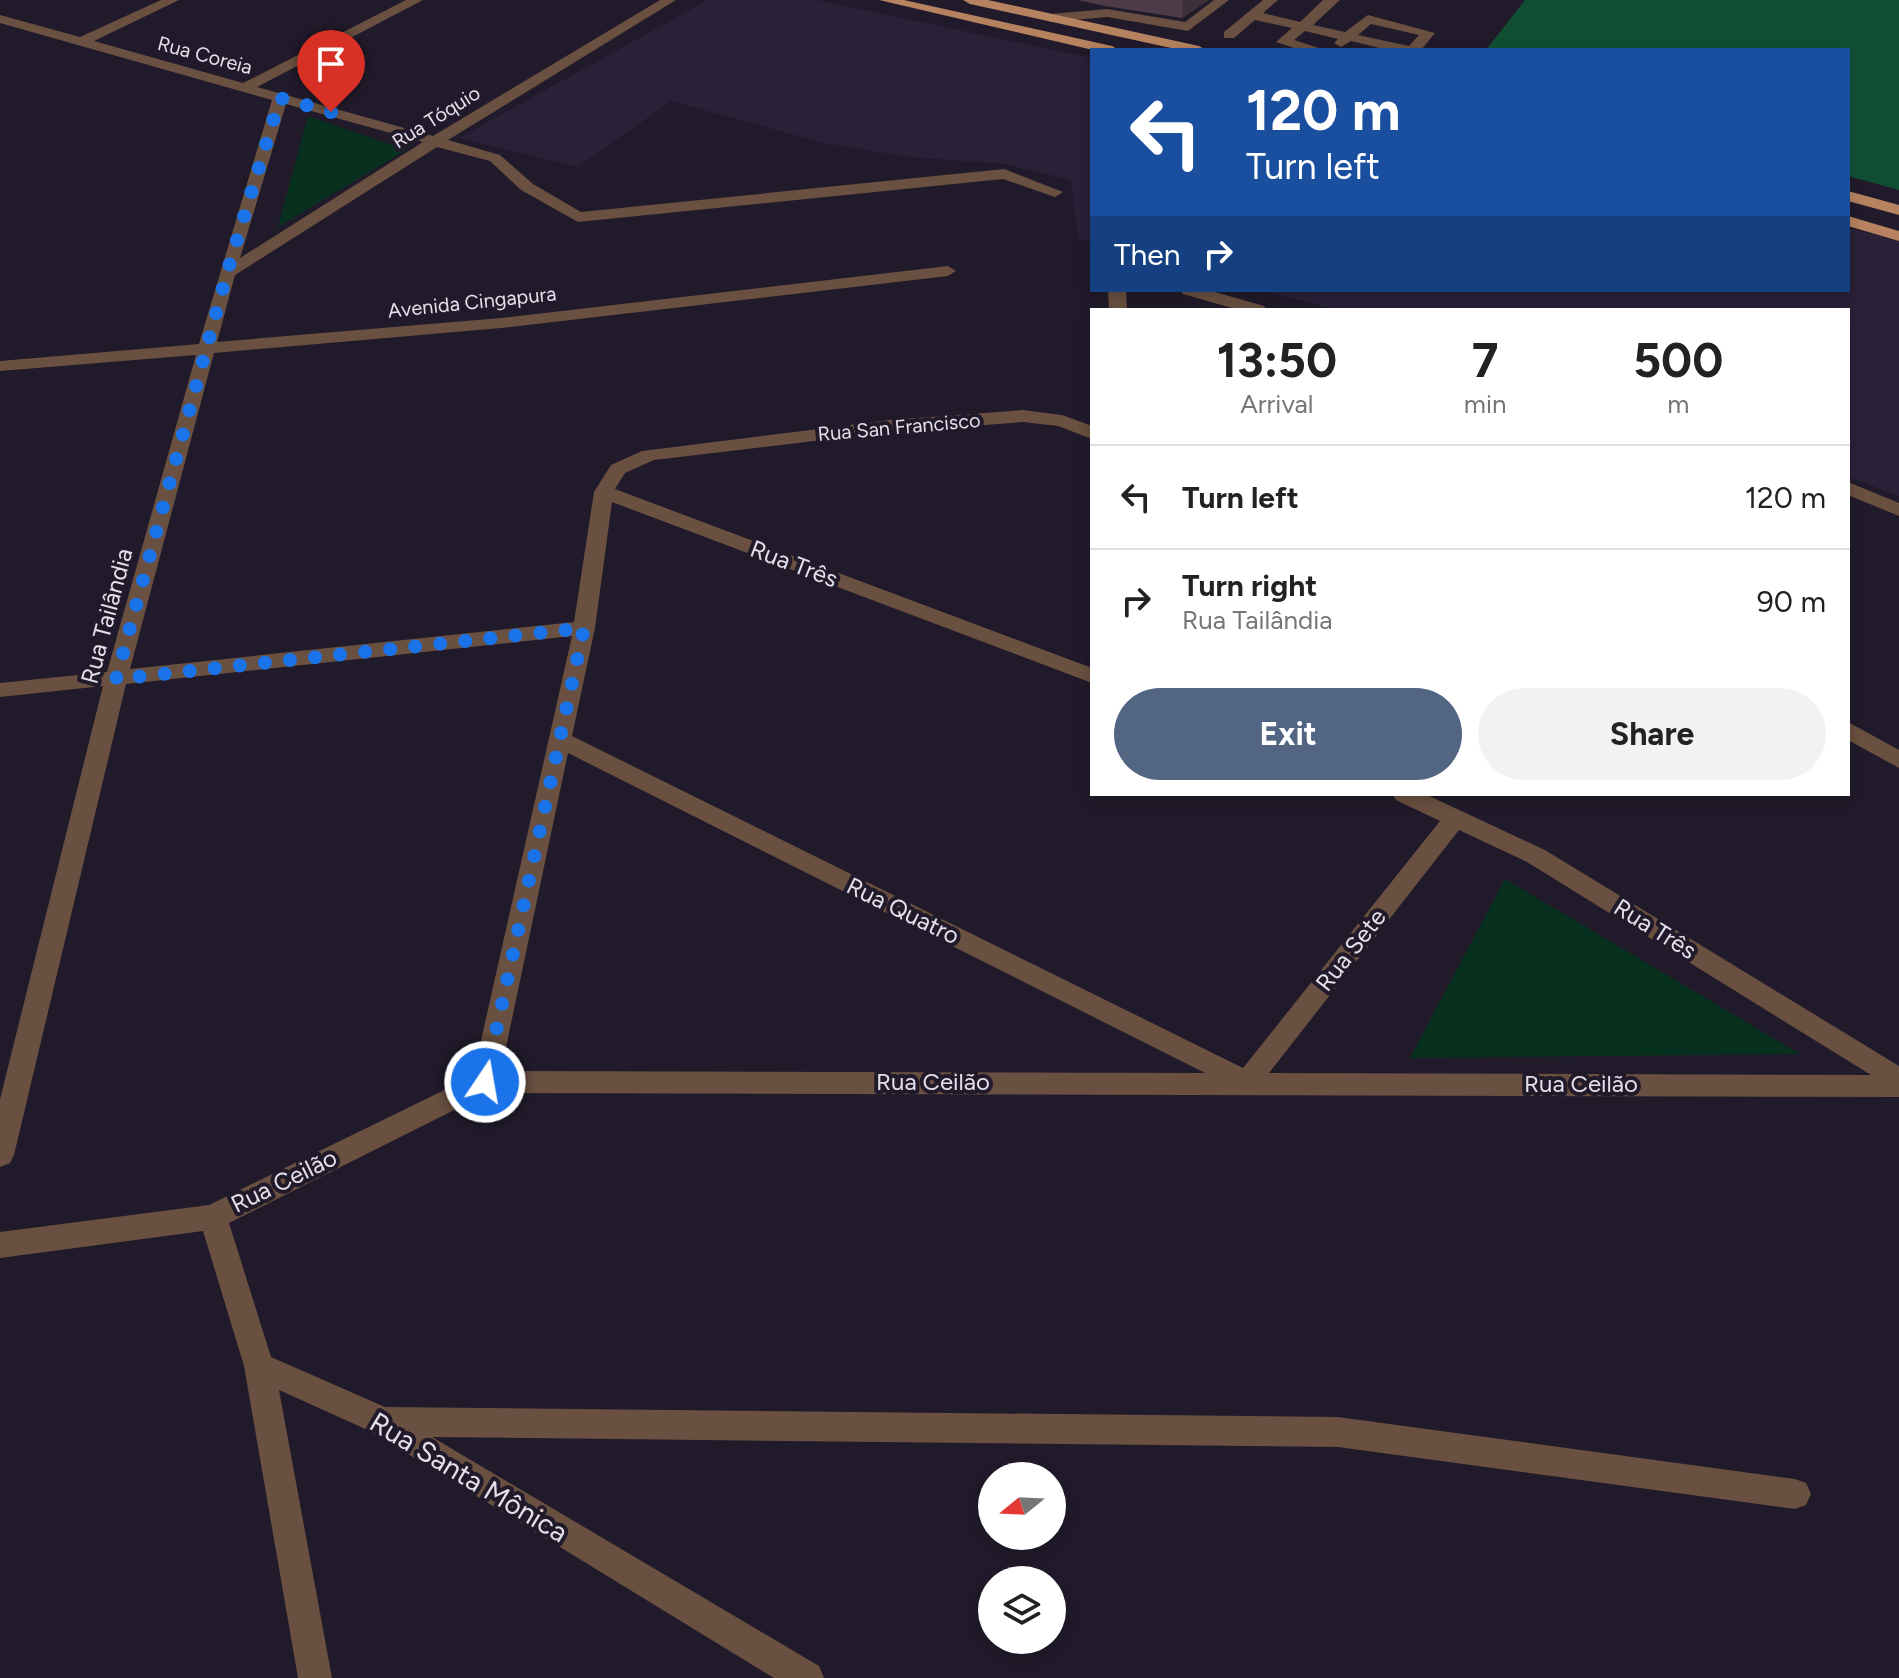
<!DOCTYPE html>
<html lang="en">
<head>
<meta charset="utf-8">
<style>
	body { margin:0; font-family:Figtree,sans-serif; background:#f2f2f2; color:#222; height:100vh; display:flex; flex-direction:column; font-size:30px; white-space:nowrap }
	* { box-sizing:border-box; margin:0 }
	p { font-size:26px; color:#767676 }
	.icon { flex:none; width:44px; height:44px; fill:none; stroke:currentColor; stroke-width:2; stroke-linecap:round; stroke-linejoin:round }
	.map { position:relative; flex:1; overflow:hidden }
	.side { position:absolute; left:1090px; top:308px; width:760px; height:488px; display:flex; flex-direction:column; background:#fff; border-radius:0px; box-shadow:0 4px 12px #0003 }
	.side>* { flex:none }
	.guide { position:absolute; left:1090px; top:48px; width:760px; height:244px; border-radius:0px; box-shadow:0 4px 12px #0003; background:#1a4fa0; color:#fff; overflow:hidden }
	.needle { width:52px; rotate:252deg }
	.controls { position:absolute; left:978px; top:1462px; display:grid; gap:16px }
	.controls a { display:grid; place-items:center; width:88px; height:88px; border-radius:50%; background:#fff; box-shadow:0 4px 12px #0003; font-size:40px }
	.pin { position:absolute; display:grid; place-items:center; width:68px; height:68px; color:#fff; margin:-82px -34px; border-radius:50% 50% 50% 0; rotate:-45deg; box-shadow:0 0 8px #0007 }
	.pin .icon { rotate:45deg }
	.me { position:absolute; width:88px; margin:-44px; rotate:12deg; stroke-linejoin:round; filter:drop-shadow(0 0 6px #0008) }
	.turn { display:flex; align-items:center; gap:28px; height:168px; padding:0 24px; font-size:36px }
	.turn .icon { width:104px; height:104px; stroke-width:2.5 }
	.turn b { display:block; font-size:56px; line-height:68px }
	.then { display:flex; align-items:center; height:76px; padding:0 24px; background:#0003; gap:16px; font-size:30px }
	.eta { display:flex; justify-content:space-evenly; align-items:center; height:136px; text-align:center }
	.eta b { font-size:48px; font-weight:700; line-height:56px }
	.action { display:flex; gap:16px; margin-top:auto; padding:16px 24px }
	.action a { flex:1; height:92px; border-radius:48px; background:#526684; color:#fff; font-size:32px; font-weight:700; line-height:92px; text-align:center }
	.action a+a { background:#f2f2f2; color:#222 }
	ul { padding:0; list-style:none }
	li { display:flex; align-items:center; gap:24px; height:104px; padding:0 24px; border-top:2px solid #e0e0e0 }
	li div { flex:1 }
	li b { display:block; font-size:30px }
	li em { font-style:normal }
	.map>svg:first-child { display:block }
	.built { fill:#2a2138 }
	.green { fill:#08301f }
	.forest { fill:#114f35 }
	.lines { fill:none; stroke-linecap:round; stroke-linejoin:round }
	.minor { fill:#695040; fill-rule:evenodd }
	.major { fill:#b6825f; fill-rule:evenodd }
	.wall { fill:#4d3b47 }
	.shaded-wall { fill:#3e3039 }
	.route { stroke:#1a73e8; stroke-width:14; stroke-dasharray:0 25.2 }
	.labels { text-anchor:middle; stroke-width:8; stroke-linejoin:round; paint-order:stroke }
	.far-street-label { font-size:20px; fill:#e3dfeb; stroke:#201a2a }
	.street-label { font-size:24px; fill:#e3dfeb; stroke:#201a2a }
	.near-street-label { font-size:28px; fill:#e3dfeb; stroke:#201a2a }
</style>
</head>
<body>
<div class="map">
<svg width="1899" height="1678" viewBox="0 0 1899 1678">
	<rect width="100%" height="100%" fill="#201a2a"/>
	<path class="built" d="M 708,0 L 817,0 L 1092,58 L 1092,243 L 1078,239 L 1071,180 L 1006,164 L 909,157 L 824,143 L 671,101 L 578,167 L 459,138 Z
		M 1848,228 L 1899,241 L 1899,496 L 1848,477 L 1848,310 L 1336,310 L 1263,290 L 1848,290 Z"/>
	<path class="green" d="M 308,116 L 406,150 L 278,227 Z
		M 1505,879 L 1800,1054 L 1410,1058 Z"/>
	<path class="forest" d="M 1525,0 L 1899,0 L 1899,190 L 1848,176 L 1848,50 L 1486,50 Z"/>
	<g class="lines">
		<path class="minor" d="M 161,0 L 179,0 L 94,41 L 243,83 L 406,0 L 423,0 L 257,87 L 433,136 L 660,0 L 676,0 L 448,140 L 500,155 L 533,184 L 581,212 L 1004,169 L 1063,192 L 1055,197 L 1003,179 L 578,222 L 521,190 L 490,161 L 437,147 L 235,275 L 217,342 L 501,318 L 948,266 L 956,271 L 948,276 L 501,328 L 214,353 L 130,669 L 574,622 L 594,492 L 611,465 L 642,451 L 890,420 L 1023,410 L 1062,415 L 1092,426 L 1092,439 L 1058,426 L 1023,422 L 890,432 L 654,460 L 625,473 L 615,489 L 1092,668 L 1092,683 L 612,502 L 595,628 L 572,736 L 1243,1068 L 1440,821 L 1396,800 L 1392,794 L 1425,794 L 1545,850 L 1899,1066 L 1899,1097 L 488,1093 L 229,1223 L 271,1357 L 385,1407 L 1338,1417 L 1795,1479 L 1806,1483 L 1811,1494 L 1806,1505 L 1795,1509 L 1338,1447 L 432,1437 L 819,1666 L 824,1678 L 774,1678 L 372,1432 L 279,1390 L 332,1678 L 298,1678 L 244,1366 L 203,1231 L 0,1258 L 0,1232 L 209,1205 L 473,1076 L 572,636 L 126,684 L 14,1155 L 10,1163 L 0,1167 L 0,1099 L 103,686 L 0,697 L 0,683 L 107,672 L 196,355 L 0,371 L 0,361 L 199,344 L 272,100 L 0,23 L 0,15 L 80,37 ZM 286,104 L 423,142 L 240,258 ZM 568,753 L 1205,1073 L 501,1071 ZM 1459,830 L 1527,862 L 1871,1075 L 1269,1073 Z
			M 1214,0 L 1229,0 L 1188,31 L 1107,17 L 1050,22 L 1043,18 L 1050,14 L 1107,9 L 1185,22 Z
			M 1263,0 L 1278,0 L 1263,13 L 1300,22 L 1323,0 L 1340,0 L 1313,25 L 1345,32 L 1368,15 L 1435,33 L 1421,50 L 1388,50 L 1351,41 L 1341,47 L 1334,43 L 1338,39 L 1305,31 L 1294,40 L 1325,50 L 1300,50 L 1276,42 L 1292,28 L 1255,20 L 1234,38 L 1224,38 L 1224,32 ZM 1371,24 L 1419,35 L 1409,46 L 1358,35 Z
			M 1108,290 L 1126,290 L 1127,310 L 1109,310 Z
			M 1180,290 L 1208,290 L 1264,306 L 1267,310 L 1239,310 L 1183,294 Z
			M 1848,482 L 1899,503 L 1899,516 L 1848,495 Z
			M 1848,722 L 1899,750 L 1899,768 L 1848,740 Z"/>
		<path class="major" d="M 879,0 L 904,0 L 1112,46 L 1119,50 L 1093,50 Z
			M 963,0 L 988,0 L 1199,46 L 1206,50 L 1180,50 L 970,4 Z
			M 1848,191 L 1899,205 L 1899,215 L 1848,201 Z
			M 1848,216 L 1899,231 L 1899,241 L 1848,226 Z"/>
	</g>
	<path class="wall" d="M 1077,0 L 1209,0 L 1182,18 L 1105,6 Z"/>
	<path class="shaded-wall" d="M 1183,0 L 1209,0 L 1182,18 Z"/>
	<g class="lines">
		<path class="route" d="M 331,112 L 280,98 L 227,273 L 116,679 L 584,628 L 485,1082"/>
	</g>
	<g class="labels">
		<g class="far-street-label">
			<text transform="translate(205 55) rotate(15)" y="7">Rua Coreia</text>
			<text transform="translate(436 117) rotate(-32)" y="7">Rua Tóquio</text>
			<text transform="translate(472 302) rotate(-6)" y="7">Avenida Cingapura</text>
			<text transform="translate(899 427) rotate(-5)" y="7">Rua San Francisco</text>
		</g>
		<g class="street-label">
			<text transform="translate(794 564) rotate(21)" y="8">Rua Três</text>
			<text transform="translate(107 616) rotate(-75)" y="8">Rua Tailândia</text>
			<text transform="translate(903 911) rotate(26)" y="8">Rua Quatro</text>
			<text transform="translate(1655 929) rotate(32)" y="8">Rua Três</text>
			<text transform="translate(1351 950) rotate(-52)" y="8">Rua Sete</text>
			<text x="933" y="1090">Rua Ceilão</text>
			<text x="1581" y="1092">Rua Ceilão</text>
			<text transform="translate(284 1181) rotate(-26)" y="8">Rua Ceilão</text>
		</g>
		<g class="near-street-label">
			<text transform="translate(469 1477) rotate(31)" y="10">Rua Santa Mônica</text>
		</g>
	</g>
</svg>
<div class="controls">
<a><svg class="needle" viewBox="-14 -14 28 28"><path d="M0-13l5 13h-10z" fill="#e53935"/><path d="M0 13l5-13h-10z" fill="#767676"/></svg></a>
<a><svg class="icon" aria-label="layers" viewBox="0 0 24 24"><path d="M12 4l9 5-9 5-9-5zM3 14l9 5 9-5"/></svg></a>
</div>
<div class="pin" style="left:331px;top:112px;background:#d93025"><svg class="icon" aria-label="arrive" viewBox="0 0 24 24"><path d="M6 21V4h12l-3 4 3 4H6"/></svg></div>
<svg class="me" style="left:485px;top:1082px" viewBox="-20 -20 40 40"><circle r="17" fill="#1a73e8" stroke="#fff" stroke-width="3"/><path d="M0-11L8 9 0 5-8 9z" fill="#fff"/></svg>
<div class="guide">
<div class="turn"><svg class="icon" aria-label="left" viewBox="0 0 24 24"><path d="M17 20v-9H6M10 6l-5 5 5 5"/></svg><div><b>120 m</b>Turn left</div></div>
<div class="then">Then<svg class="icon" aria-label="right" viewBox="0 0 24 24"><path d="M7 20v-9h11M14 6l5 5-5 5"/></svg></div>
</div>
<section class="side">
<div class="eta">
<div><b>13:50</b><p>Arrival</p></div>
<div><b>7</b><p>min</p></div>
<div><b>500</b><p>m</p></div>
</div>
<ul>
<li><svg class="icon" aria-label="left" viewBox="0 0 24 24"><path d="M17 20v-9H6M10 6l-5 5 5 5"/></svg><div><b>Turn left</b></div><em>120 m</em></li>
<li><svg class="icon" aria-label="right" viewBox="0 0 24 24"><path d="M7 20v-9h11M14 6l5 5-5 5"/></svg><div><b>Turn right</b><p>Rua Tailândia</p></div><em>90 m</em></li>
</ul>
<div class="action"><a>Exit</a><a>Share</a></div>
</section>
</div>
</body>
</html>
